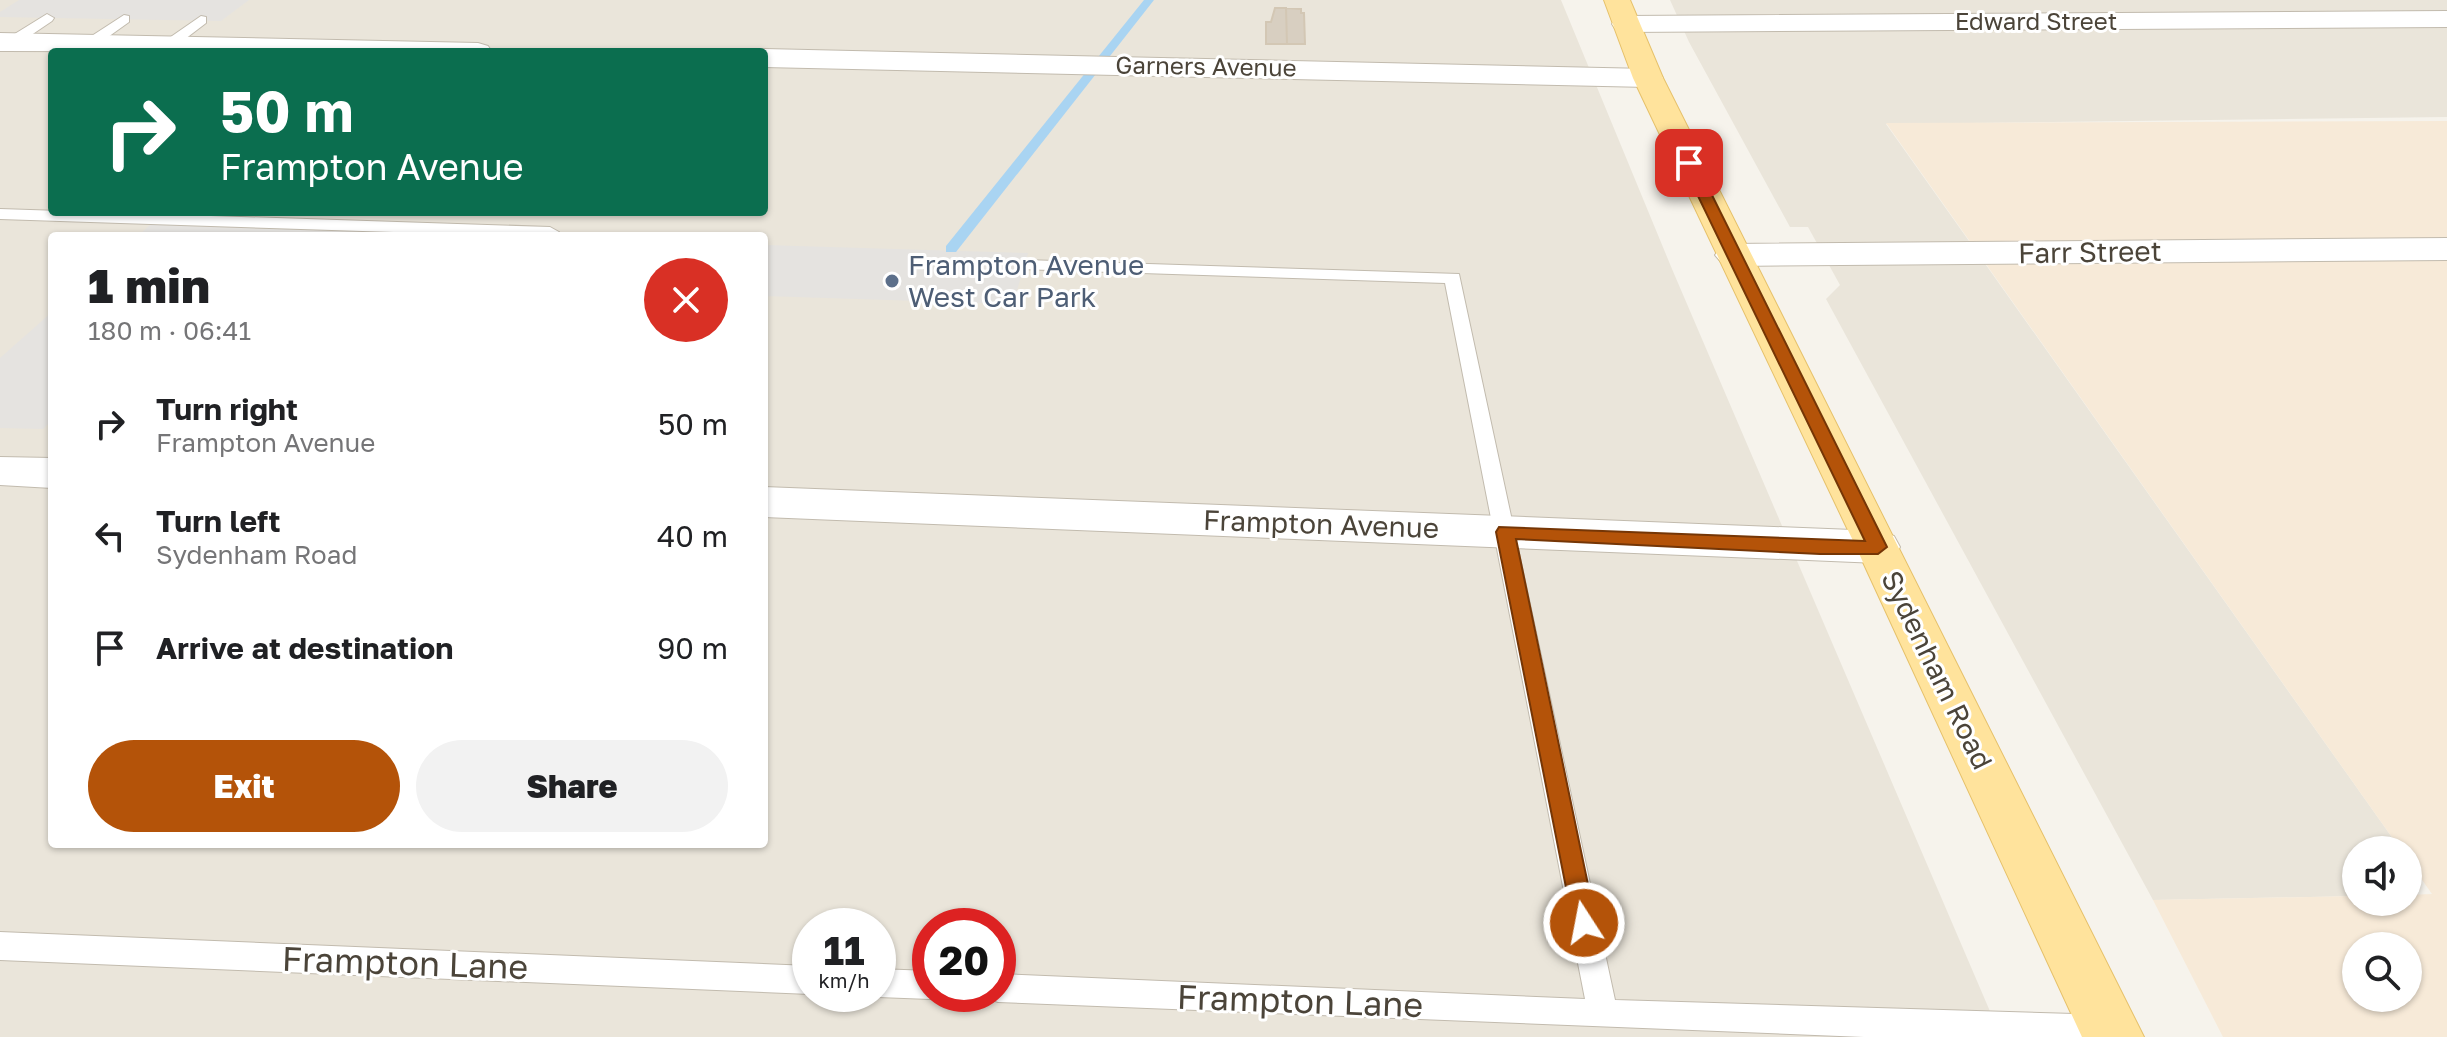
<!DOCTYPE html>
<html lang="en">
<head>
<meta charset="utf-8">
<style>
	body { margin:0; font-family:"Golos Text",sans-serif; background:#f2f2f2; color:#202124; height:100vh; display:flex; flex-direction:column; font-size:30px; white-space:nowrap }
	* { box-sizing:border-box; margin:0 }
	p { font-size:26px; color:#757577 }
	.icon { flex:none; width:44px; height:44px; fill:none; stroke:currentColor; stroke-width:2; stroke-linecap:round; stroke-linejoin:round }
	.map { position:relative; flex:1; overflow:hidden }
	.panel { position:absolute; left:48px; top:232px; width:720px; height:616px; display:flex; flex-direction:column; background:#fff; border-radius:8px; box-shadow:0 2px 6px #0004 }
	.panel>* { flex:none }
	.guide { position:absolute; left:48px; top:48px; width:720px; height:168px; border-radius:8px; box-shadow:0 2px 6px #0004; background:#0b6e4f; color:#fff; overflow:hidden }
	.buttons { position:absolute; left:2342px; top:836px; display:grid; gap:16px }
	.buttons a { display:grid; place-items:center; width:80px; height:80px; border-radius:50%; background:#fff; box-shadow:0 2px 6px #0004; font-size:40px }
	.speed { position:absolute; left:792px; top:908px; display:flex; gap:16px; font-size:40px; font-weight:700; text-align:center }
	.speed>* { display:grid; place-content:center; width:104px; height:104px; border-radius:50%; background:#fff; box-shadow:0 2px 6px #0004; line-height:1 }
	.speed small { font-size:20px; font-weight:400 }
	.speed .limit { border:12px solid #d22; background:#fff; color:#111 }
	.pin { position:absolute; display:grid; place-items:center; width:68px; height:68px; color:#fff; margin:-34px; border-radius:16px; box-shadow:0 4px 12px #0006 }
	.me { position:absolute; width:88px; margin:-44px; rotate:349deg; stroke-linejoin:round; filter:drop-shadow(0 0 6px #0008) }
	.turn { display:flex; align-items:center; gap:28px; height:168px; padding:0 40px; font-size:36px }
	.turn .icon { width:104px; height:104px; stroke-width:2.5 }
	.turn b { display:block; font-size:56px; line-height:68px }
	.round { display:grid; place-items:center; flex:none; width:84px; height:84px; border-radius:42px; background:#f2f2f2 }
	.head { display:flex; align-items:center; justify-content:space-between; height:136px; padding:0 40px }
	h1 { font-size:48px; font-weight:800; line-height:60px }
	.button { display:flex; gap:16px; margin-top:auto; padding:16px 40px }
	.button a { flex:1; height:92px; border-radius:48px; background:#b45309; color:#fff; font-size:32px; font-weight:800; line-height:92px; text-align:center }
	.button a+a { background:#f2f2f2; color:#202124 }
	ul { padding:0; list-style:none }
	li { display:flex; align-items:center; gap:24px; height:112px; padding:0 40px }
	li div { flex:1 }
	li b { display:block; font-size:30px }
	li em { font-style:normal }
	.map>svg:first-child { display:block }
	.residential { fill:#eae5da; fill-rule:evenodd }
	.commercial { fill:#f7ead8; fill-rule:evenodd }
	.parking { fill:#e5e3e0 }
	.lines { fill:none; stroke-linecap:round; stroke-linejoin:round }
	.stream { fill:#a9d4f2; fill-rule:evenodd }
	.building { fill:#d8cfc1; stroke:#d3c7b4; stroke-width:2 }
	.service-casing { stroke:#c2bbae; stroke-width:2 }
	.minor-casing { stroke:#c2bbae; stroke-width:2 }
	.primary-casing { stroke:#e6c16a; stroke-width:2 }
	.service { fill:#fff; fill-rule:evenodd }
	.minor { fill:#fff; fill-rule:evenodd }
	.primary { fill:#ffe39c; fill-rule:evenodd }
	.route { fill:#b45309; stroke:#753606; stroke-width:2 }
	.service-dot { fill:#5c6f8a; stroke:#fff; stroke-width:3 }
	.labels { text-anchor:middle; stroke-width:6; stroke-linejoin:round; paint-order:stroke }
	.far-street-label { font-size:24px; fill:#4b4439; stroke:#fff }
	.street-label { font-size:28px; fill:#4b4439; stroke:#fff }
	.service-label { font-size:28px; fill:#4e5e75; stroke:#fff; text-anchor:start }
	.near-street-label { font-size:34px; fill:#4b4439; stroke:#fff }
</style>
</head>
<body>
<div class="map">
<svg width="2447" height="1037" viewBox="0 0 2447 1037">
	<rect width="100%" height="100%" fill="#f6f3ec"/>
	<path class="residential" d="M 0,0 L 1561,0 L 1672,269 L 2001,1037 L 0,1037 ZM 52,52 L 764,52 L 764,212 L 52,212 ZM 52,236 L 764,236 L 764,844 L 52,844 ZM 810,926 L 878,926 L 878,994 L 810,994 ZM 930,926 L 998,926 L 998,994 L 930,994 Z
		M 1670,0 L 2447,0 L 2447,117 L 1886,124 L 2401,850 L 2356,850 L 2356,896 L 2153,900 L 1826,299 L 1840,285 L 1808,227 L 1790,227 L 1689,42 Z"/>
	<path class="commercial" d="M 2447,121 L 2447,1037 L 2223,1037 L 2153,900 L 2356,896 L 2356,902 L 2408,902 L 2408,895 L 2432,894 L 2408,860 L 2408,850 L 2401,850 L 1886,123 ZM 2356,946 L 2408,946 L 2408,998 L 2356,998 Z"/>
	<path class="parking" d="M 19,0 L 249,0 L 221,21 L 0,17 L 0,12 Z
		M 151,224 L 506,236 L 138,236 Z
		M 764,245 L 1028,253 L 1013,304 L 764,296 Z
		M 52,312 L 52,420 L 43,429 L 0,428 L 0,358 Z"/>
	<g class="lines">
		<path class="stream" d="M 1144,0 L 1154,0 L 956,252 L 946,252 L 946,246 Z"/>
	</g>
	<path class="building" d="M 1275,8 L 1286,8 L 1287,44 L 1266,44 L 1266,22 L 1271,22 Z
		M 1286,8 L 1301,9 L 1301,13 L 1304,13 L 1305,44 L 1287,44 Z"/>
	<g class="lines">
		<g class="service-casing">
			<path id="service" d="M 47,14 L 54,18 L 52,21 L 15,46 L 5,46 L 5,40 Z
				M 124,15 L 129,16 L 129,22 L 94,47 L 84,47 L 84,41 Z
				M 201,16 L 206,17 L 206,23 L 172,49 L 162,49 L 162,43 Z
				M 0,209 L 550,227 L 559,232 L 555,236 L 514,236 L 0,219 Z
				M 1025,260 L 1459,274 L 1615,1000 L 2108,1015 L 2119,1020 L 2123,1030 L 2120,1037 L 1864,1037 L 998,1002 L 987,998 L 986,994 L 998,994 L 998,974 L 1585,999 L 1445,283 L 1019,269 L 1016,265 L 1019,261 Z
				M 0,932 L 810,966 L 810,994 L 0,960 Z
				M 878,969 L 930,971 L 930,994 L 941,994 L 930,999 L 878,997 L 870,994 L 878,994 Z"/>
		</g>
		<g class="minor-casing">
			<path id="minor" d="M 2447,11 L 2447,27 L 1626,32 L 1616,30 L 1612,24 L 1616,18 L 1626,16 Z
				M 0,33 L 478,43 L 488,46 L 492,52 L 0,51 Z
				M 764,49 L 1648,69 L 1658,72 L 1663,78 L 1658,84 L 1648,87 L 764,67 L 764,52 L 754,52 Z
				M 2447,238 L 2447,260 L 1733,266 L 1721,262 L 1715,255 L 1721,248 L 1733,244 Z
				M 0,457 L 52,458 L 52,488 L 0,485 Z
				M 764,487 L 1878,531 L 1894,536 L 1900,547 L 1894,558 L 1878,563 L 764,517 Z"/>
		</g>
		<g class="primary-casing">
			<path id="primary" d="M 1604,0 L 1630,0 L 1663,78 L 2144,1037 L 2082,1037 L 1856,547 L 1633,78 Z"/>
		</g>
		<use href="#service" class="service"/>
		<use href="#minor" class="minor"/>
		<use href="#primary" class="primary"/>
	</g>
	<path class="route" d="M 1689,159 L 1696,163 L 1887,547 L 1878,554 L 1820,554 L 1516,539 L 1596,923 L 1593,931 L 1584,934 L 1576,931 L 1573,923 L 1496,532 L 1499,527 L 1865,541 L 1682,163 Z"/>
	<circle class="service-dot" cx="892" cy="281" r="8"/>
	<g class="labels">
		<g class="far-street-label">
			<text x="2036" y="30">Edward Street</text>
			<text transform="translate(1206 67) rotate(1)" y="8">Garners Avenue</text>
		</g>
		<g class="street-label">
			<text transform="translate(2090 252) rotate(-1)" y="10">Farr Street</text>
			<text transform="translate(1321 524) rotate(2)" y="10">Frampton Avenue</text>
			<text transform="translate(1937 670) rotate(64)" y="10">Sydenham Road</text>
		</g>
		<g class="service-label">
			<text x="908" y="275">Frampton Avenue<tspan x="908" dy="32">West Car Park</tspan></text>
		</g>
		<g class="near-street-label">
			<text transform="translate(405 963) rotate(2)" y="12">Frampton Lane</text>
			<text transform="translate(1300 1001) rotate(2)" y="12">Frampton Lane</text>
		</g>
	</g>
</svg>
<div class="buttons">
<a><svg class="icon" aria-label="sound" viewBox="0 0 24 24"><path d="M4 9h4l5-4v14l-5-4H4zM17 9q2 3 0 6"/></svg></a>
<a><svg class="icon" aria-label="search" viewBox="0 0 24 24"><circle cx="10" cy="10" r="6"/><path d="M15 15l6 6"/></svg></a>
</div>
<div class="speed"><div>11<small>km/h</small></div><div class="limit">20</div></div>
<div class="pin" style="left:1689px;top:163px;background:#d93025"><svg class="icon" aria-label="arrive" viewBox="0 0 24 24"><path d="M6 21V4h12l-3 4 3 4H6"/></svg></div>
<svg class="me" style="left:1584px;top:923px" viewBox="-20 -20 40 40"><circle r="17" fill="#b45309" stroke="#fff" stroke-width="3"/><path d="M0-11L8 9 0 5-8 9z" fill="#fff"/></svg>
<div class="guide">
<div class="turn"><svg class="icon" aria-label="right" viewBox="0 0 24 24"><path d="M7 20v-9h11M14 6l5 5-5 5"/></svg><div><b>50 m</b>Frampton Avenue</div></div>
</div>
<section class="panel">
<div class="head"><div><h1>1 min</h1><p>180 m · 06:41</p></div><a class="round" style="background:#d93025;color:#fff"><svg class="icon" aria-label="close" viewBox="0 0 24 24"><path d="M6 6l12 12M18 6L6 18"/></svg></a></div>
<ul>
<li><svg class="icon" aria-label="right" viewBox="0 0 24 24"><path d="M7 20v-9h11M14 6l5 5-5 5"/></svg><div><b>Turn right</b><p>Frampton Avenue</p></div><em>50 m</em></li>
<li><svg class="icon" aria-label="left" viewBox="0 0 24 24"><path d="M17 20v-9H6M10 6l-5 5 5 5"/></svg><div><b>Turn left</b><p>Sydenham Road</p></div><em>40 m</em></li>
<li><svg class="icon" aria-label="arrive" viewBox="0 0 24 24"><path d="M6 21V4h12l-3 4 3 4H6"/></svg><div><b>Arrive at destination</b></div><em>90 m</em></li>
</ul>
<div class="button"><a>Exit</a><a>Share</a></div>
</section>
</div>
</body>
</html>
